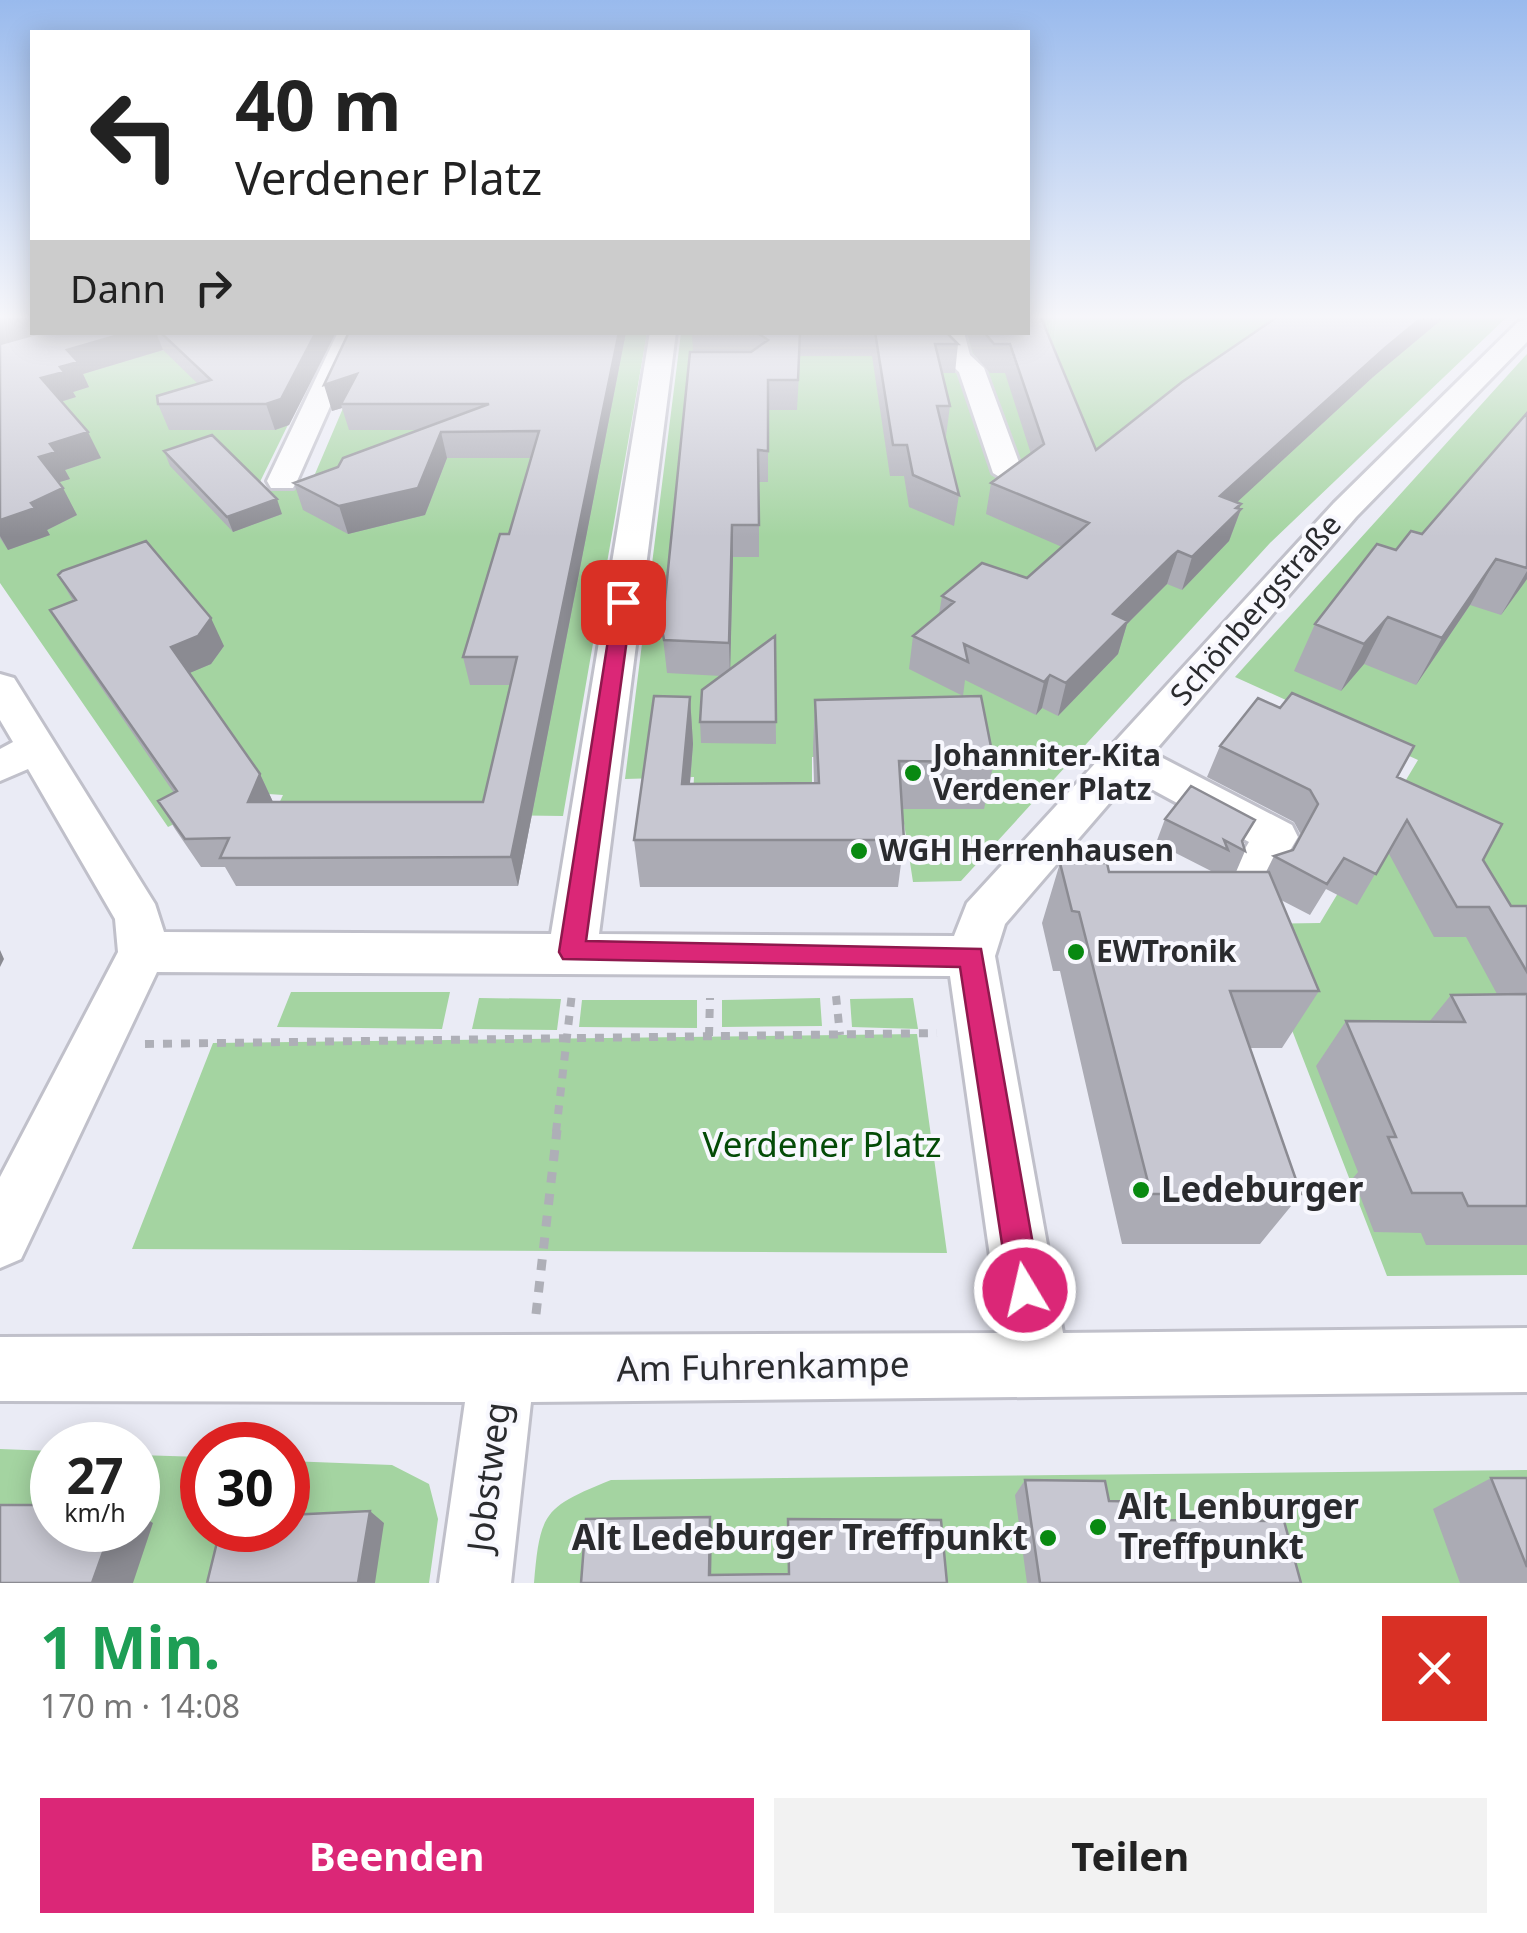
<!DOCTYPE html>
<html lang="de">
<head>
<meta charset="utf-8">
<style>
	body { margin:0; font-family:"Noto Sans",sans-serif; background:#f2f2f2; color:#222; height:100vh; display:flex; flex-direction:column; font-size:38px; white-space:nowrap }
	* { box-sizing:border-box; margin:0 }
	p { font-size:32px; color:#767676 }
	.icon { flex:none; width:55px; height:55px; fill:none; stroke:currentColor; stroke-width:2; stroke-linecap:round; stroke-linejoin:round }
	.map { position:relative; height:1583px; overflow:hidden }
	.side { display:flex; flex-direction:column; background:#fff; flex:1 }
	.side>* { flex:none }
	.guide { position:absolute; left:30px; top:30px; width:1000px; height:305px; border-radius:0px; box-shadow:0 5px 25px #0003; background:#fff; color:#222; overflow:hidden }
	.speed { position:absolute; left:30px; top:1422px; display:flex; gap:20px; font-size:50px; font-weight:700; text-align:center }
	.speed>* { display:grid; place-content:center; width:130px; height:130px; border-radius:50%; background:#fff; box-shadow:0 5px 25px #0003; line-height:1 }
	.speed small { font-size:25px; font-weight:400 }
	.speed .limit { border:15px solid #d22; background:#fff; color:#111 }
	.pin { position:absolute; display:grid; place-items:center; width:85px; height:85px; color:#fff; margin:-42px; border-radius:20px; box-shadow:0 5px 15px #0006 }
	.me { position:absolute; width:110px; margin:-55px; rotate:351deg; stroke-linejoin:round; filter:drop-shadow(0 0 8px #0008) }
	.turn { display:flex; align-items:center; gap:35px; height:210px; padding:0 40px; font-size:45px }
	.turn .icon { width:130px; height:130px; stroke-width:2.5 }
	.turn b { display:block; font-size:70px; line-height:85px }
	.then { display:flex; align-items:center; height:95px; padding:0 40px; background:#0003; gap:20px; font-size:38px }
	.round { display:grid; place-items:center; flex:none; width:105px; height:105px; border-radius:0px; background:#f2f2f2 }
	.headline { display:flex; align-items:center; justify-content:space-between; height:170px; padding:0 40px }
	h1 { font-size:60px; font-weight:700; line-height:75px; color:#1e9e55 }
	.button { display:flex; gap:20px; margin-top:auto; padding:20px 40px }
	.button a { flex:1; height:115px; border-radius:0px; background:#db2777; color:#fff; font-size:40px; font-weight:700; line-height:115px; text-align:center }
	.button a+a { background:#f2f2f2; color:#222 }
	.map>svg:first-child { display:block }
	.green { fill:#a4d4a1 }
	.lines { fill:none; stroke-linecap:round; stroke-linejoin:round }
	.minor-casing { stroke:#c0c0ca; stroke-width:6 }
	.path-far1 { stroke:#aeafb7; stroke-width:8; stroke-dasharray:9 9; stroke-linecap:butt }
	.path { stroke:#aeafb7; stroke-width:9; stroke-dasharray:11 11; stroke-linecap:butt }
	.minor { fill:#fff; fill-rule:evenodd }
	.wall { fill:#ababb4 }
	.shaded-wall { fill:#8b8b92 }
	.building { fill:#c7c7d1; stroke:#8b8b92; stroke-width:2.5 }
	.route { fill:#db2777; stroke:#8e194d; stroke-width:2.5 }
	.poi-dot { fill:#088911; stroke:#f8f8fe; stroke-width:4 }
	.labels { text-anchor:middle; stroke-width:8; stroke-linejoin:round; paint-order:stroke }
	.street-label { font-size:30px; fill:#2a2b2e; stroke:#f8f8fe }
	.poi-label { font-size:30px; font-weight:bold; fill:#2a2b2e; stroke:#f8f8fe; text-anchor:start }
	.near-park-label { font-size:35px; fill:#044b07; stroke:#f8f8fe }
	.near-poi-label { font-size:35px; font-weight:bold; fill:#2a2b2e; stroke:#f8f8fe; text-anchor:start }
	.near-street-label { font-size:35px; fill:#2a2b2e; stroke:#f8f8fe }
</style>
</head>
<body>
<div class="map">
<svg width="1527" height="1583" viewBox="0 0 1527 1583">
	<rect width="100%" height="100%" fill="#eaebf5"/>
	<path class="green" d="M 1028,315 L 1509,315 L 1270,543 L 961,881 L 913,882 L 894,758 L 812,757 L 812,817 L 692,816 L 694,777 L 625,779 L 681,333 L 1028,332 Z
		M 333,333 L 256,490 L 309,488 L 375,333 L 647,333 L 563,816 L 275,812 L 283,795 L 240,792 L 168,827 L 0,583 L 0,367 Z
		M 1527,354 L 1527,1275 L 1387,1276 L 1251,924 L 1320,923 L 1418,760 L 1235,677 Z
		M 291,992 L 450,992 L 442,1029 L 277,1027 Z
		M 479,998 L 561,999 L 557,1030 L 472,1029 Z
		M 820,998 L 822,1026 L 722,1027 L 722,1000 Z
		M 913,998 L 918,1029 L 852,1027 L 850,999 Z
		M 582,1000 L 697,1000 L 697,1028 L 579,1027 Z
		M 917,1034 L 947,1253 L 132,1249 L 213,1043 Z
		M 0,1449 L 52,1451 L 52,1530 L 138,1530 L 138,1455 L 202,1457 L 202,1530 L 288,1530 L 288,1461 L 392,1465 L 429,1484 L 438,1519 L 429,1583 L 0,1583 Z
		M 1527,1470 L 1527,1583 L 534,1583 C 540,1512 544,1507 611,1480 Z"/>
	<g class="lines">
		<g class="minor-casing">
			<path id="minor" d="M 1527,319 L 1527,342 L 1356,517 L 1153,753 L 1292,825 L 1298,837 L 1273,879 L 1257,884 L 1241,879 L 1234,867 L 1249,842 L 1131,778 L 1005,924 L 995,956 L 1063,1333 L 1527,1328 L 1527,1392 L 531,1402 L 511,1583 L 439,1583 L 465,1402 L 0,1401 L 0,1337 L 1001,1333 L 950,976 L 157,972 L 21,1259 L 0,1268 L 0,1177 L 118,952 L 115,919 L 28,769 L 0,781 L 0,749 L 13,742 L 0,720 L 0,674 L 14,678 L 155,904 L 164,932 L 551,934 L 650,332 L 676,332 L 599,934 L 954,936 L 967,903 L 1334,503 L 1518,322 Z
				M 338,332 L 363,332 L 297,481 L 293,488 L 271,488 L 267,481 Z
				M 938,332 L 964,332 L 970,355 L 984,368 L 1023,473 L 1019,480 L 1008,482 L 993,473 L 959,372 L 945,359 Z"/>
		</g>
		<path class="path-far1" d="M 836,996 L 840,1035
			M 709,1036 L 710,998
			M 145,1044 L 937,1033
			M 556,1132 L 572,993"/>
		<path class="path" d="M 536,1314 L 557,1130"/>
		<use href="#minor" class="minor"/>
	</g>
	<path class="wall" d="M 0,315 L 32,332 L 336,332 L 289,425 L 275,430 L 169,430 L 158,404 L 198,384 L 163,350 L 83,374 L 89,387 L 73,392 L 76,397 L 61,402 L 101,458 L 65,470 L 70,479 L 59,482 L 77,515 L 47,530 L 50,535 L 8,550 L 0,538 Z
		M 1280,315 L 1447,315 L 1373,377 L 1237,502 L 1241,504 L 1239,509 L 1241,509 L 1229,541 L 1182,590 L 1167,584 L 1127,624 L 1118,654 L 1058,716 L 1042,708 L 1036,715 L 965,680 L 963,696 L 909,669 L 913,636 L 939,614 L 942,596 L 1027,578 L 1062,547 L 986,514 L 991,483 L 1031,454 L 1005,373 L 990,373 L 973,353 L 967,332 L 1028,332 L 1096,450 Z
		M 349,332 L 626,332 L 518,886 L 236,886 L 225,867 L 201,867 L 175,829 L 158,801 L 174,793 L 67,638 L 50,610 L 73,601 L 58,575 L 224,646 L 211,664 L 189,673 L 260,774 L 273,802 L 483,802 L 510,685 L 470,685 L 463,657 L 509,534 L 532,458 L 447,458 L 425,515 L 348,534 L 303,510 L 294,483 L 338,467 L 418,430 L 349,430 L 342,408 L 332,411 Z
		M 692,332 L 946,332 L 958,344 L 955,373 L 942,373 L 950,406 L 946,436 L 945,436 L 959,495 L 954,526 L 909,507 L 904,476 L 890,476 L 872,356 L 800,356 L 797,410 L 768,410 L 768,482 L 759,482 L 759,557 L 733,557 L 730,669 L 775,636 L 776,744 L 701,743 L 700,722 L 721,676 L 667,673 L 662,629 L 693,352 Z
		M 1527,413 L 1527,579 L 1501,615 L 1470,605 L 1416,685 L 1364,664 L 1341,691 L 1294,671 L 1315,624 L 1396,550 L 1422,534 Z
		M 164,451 L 282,514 L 233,532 L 170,466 Z
		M 690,697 L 693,744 L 690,784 L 814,783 L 813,748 L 815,700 L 994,762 L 984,809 L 902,809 L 904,840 L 898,887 L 640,887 L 634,840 Z
		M 1220,746 L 1397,777 L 1483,860 L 1511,906 L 1527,906 L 1527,1245 L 1426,1245 L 1421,1233 L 1374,1232 L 1353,1178 L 1358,1172 L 1316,1066 L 1346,1021 L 1429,1022 L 1451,995 L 1497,994 L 1466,937 L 1434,937 L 1388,852 L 1357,905 L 1326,889 L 1310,915 L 1281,900 L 1319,991 L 1282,1048 L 1250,1048 L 1301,1194 L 1260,1244 L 1122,1244 L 1060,971 L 1053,971 L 1042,923 L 1060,863 L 1109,872 L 1213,872 L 1156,843 L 1165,819 L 1243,845 L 1245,851 L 1236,872 L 1266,872 L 1274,856 L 1293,850 L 1301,835 L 1294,822 L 1207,777 Z
		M 1491,1478 L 1527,1478 L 1527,1583 L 1460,1583 L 1433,1509 Z
		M 1025,1480 L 1109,1501 L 1160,1520 L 1301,1583 L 1027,1583 L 1015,1495 Z"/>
	<path class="shaded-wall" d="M 22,315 L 32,315 L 32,332 L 58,332 L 0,349 L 0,321 Z
		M 1425,315 L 1447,315 L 1373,377 L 1209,528 L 1220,496 L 1385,348 Z
		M 129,332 L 156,332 L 163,350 L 83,374 L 89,387 L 73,392 L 76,397 L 53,404 L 41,378 L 60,367 L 67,350 Z
		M 316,332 L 336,332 L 289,425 L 275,430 L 266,404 Z
		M 619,332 L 626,332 L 518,886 L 511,857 Z
		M 357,374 L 341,404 L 342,408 L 332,411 L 324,385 Z
		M 88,432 L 101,458 L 65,470 L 70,479 L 53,484 L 39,457 L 50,444 Z
		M 441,432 L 447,458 L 425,515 L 348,534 L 339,506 Z
		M 63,488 L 77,515 L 47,530 L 50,535 L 8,550 L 0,536 L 0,520 L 31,503 Z
		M 277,499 L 282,514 L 233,532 L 227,517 Z
		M 1241,504 L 1238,512 L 1241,509 L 1229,541 L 1182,590 L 1192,557 Z
		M 732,525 L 733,557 L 730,677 L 729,643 Z
		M 1178,551 L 1167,584 L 1127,624 L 1118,654 L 1058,716 L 1066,683 L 1113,614 Z
		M 1496,559 L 1470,605 L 1416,685 L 1442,638 Z
		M 1527,571 L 1527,579 L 1501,615 Z
		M 1388,617 L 1364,664 L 1341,691 L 1364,644 Z
		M 211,618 L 224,646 L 211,664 L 185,675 L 171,647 Z
		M 1050,675 L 1042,708 L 1036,715 L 1044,682 Z
		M 690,697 L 693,744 L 686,831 L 682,784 Z
		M 260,774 L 273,802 L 248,802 Z
		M 0,950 L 4,959 L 0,967 Z
		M 370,1511 L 384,1523 L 375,1583 L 358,1583 Z
		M 138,1514 L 153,1523 L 133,1583 L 92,1583 L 111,1530 L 138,1530 Z
		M 710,1517 L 712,1531 L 711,1583 L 709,1575 Z"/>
	<path class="building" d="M 0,315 L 22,315 L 0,321 Z
		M 1028,315 L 1040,315 L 1096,450 L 1182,382 L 1280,315 L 1425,315 L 1385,348 L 1220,496 L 1241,504 L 1236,508 L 1241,509 L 1192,557 L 1178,551 L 1172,556 L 1113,614 L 1128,621 L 1066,683 L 1050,675 L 1044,682 L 964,644 L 968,662 L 913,636 L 954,602 L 942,596 L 982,563 L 1027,578 L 1089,523 L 991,483 L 1044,444 L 1010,344 L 994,344 L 984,332 L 1028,332 Z
		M 43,332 L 129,332 L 67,350 L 78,362 L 60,367 L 64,372 L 41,378 L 88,432 L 50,444 L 56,452 L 39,457 L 63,488 L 31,503 L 35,508 L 0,520 L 0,344 Z
		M 160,332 L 316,332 L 281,399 L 266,404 L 158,404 L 157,396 L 211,380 Z
		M 349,332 L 619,332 L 511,857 L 220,858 L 229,838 L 185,839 L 158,801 L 177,791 L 50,610 L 76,600 L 58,575 L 62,571 L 146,541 L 211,618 L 198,636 L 171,647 L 260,774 L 248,802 L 483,802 L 517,657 L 463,657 L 500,534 L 509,534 L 539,431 L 441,432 L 418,488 L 339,506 L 294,483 L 338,467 L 343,458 L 489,404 L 341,404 L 357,374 L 324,385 Z
		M 756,332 L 800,332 L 798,380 L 768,380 L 768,451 L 758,450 L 759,525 L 732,525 L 729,643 L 664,640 L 662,629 L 690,352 L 751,352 L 768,340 Z
		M 875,332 L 946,332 L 958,344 L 935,344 L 950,406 L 937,406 L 959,495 L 913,475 L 907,445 L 893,445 Z
		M 1527,413 L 1527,568 L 1496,559 L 1442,638 L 1388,617 L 1364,644 L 1315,624 L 1377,544 L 1396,550 L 1411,531 L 1422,534 Z
		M 212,435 L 277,499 L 227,517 L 164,451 Z
		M 775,636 L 776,722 L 700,722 L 702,690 Z
		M 1292,693 L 1414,746 L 1397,777 L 1502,824 L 1483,860 L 1511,906 L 1527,906 L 1527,972 L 1489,907 L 1457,907 L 1407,820 L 1376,874 L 1344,858 L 1327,884 L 1274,856 L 1293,850 L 1318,804 L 1310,790 L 1220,746 L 1258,698 L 1280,708 Z
		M 654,696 L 690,697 L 682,784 L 819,783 L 815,700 L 981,696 L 994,762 L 899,761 L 904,840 L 634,840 Z
		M 1191,786 L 1255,820 L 1242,841 L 1245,851 L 1224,840 L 1228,850 L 1165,819 Z
		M 1060,863 L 1107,863 L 1109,872 L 1269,872 L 1319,991 L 1230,991 L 1301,1194 L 1151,1194 L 1079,912 L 1072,911 Z
		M 1527,994 L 1527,1206 L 1468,1206 L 1462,1193 L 1412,1193 L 1388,1137 L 1396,1137 L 1346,1021 L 1465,1022 L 1451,995 Z
		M 1491,1478 L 1527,1478 L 1527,1567 Z
		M 1025,1480 L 1105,1481 L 1109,1501 L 1156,1502 L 1160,1520 L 1284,1521 L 1301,1583 L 1040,1583 Z
		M 0,1505 L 52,1505 L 52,1530 L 111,1530 L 92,1583 L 0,1583 Z
		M 370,1511 L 358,1583 L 207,1583 L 220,1530 L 288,1530 L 288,1515 Z
		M 710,1517 L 709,1575 L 789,1574 L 788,1519 L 941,1520 L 947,1583 L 581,1583 L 586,1519 Z"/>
	<linearGradient id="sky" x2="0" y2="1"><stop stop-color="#99baed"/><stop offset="0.59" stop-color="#f6f6fa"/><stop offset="1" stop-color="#f6f6fa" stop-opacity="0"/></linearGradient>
	<rect width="1527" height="537" fill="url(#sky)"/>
	<path class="route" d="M 623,597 L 632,602 L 586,941 L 981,949 L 1041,1290 L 1037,1301 L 1025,1306 L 1013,1301 L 1009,1290 L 960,967 L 563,959 L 559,952 L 614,602 Z"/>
	<g class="poi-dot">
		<circle cx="913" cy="773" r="10"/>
		<circle cx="859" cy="851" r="10"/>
		<circle cx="1076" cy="952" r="10"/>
		<circle cx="1141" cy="1190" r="10"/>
		<circle cx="1098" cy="1527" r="10"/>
		<circle cx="1048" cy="1538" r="10"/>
	</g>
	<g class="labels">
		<g class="street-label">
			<text transform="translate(1256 610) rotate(-49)" y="10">Schönbergstraße</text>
		</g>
		<g class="poi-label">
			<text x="933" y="766">Johanniter-Kita<tspan x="933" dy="34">Verdener Platz</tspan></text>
			<text x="879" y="861">WGH Herrenhausen</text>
			<text x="1096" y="962">EWTronik</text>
		</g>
		<g class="near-park-label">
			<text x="822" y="1157">Verdener Platz</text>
		</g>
		<g class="near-poi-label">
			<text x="1161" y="1202">Ledeburger</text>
			<text x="1118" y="1519">Alt Lenburger<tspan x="1118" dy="40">Treffpunkt</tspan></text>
			<text x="1028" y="1550" text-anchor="end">Alt Ledeburger Treffpunkt</text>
		</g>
		<g class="near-street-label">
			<text transform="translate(763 1367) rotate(-1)" y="12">Am Fuhrenkampe</text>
			<text transform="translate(489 1477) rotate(-83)" y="12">Jobstweg</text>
		</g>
	</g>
</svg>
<div class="speed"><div>27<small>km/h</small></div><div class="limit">30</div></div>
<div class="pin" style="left:623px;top:602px;background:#d93025"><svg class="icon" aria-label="arrive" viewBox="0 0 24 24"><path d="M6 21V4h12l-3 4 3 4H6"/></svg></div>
<svg class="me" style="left:1025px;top:1290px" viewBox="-20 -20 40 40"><circle r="17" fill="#db2777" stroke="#fff" stroke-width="3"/><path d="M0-11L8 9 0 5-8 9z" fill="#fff"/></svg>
<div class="guide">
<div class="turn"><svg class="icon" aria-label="left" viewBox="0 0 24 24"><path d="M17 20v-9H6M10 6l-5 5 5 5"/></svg><div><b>40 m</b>Verdener Platz</div></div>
<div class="then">Dann<svg class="icon" aria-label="right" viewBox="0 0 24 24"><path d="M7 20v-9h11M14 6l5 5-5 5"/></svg></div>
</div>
</div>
<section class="side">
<div class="headline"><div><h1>1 Min.</h1><p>170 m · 14:08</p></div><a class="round" style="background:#d93025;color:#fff"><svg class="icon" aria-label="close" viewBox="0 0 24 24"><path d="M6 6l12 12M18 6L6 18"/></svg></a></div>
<div class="button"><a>Beenden</a><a>Teilen</a></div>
</section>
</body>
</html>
